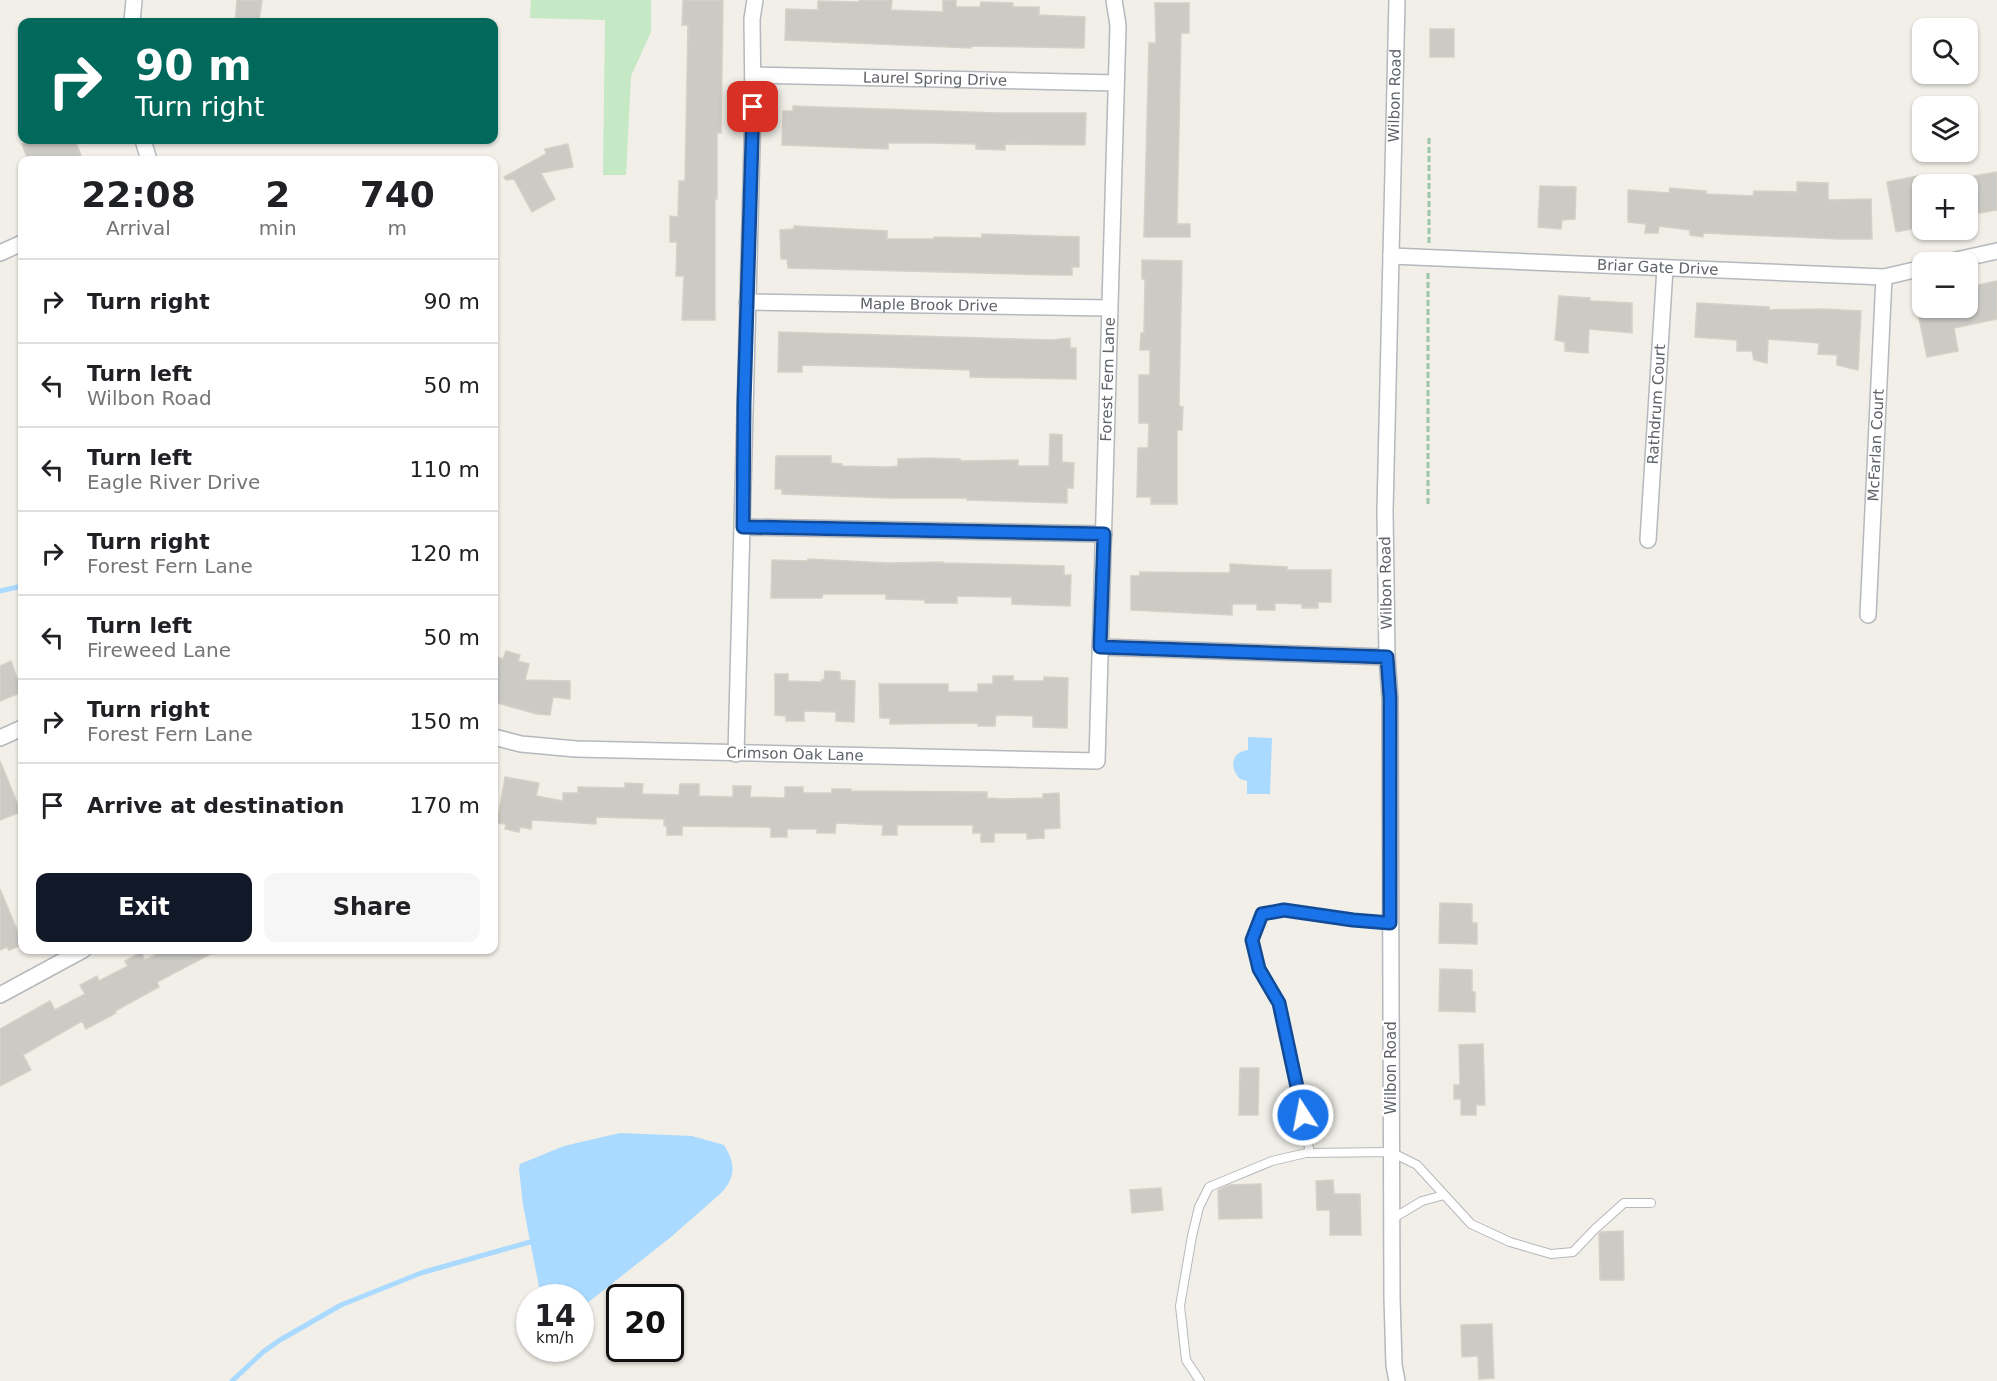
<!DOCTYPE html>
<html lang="en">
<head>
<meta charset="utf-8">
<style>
	body { margin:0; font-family:"DejaVu Sans",sans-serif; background:#f6f6f6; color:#202124; height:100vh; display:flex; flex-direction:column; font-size:22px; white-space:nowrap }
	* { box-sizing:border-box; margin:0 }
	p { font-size:20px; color:#757577 }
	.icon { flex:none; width:33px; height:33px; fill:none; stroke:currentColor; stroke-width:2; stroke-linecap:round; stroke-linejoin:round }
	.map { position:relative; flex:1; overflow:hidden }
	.drawer { position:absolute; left:18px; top:156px; width:480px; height:798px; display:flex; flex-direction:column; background:#fff; border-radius:12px; box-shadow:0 2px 4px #0004 }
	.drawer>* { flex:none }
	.hud { position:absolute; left:18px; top:18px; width:480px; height:126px; border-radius:12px; box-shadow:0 2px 4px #0004; background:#00695c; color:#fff; overflow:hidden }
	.controls { position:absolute; left:1912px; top:18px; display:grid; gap:12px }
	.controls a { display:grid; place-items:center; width:66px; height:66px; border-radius:12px; background:#fff; box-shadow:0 2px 4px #0004; font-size:30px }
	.speed { position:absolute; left:516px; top:1284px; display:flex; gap:12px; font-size:30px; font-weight:700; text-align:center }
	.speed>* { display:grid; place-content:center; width:78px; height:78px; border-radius:50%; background:#fff; box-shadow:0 2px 4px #0004; line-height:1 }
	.speed small { font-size:15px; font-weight:400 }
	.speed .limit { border:3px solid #111; border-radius:9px; background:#fff; color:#111 }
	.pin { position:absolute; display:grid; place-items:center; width:51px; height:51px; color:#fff; margin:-26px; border-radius:12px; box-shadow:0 3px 9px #0006 }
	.me { position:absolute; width:66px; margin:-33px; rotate:349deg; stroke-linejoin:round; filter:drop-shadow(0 0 4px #0008) }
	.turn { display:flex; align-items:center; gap:21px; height:126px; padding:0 18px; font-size:27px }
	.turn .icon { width:78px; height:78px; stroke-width:2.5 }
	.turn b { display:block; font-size:42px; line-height:51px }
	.eta { display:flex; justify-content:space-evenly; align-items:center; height:102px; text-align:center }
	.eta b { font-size:36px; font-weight:600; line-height:42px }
	.primary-button { display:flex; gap:12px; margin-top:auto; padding:12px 18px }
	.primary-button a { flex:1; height:69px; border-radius:12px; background:#111827; color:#fff; font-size:24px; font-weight:600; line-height:69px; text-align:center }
	.primary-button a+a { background:#f6f6f6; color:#202124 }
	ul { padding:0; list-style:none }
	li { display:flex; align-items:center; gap:18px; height:84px; padding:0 18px; border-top:2px solid #e0e0e0 }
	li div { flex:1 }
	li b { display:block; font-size:22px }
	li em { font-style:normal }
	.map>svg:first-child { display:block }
	.green { fill:#c5e8c5 }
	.water { fill:#aadaff }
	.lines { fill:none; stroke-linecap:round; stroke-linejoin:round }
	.stream { stroke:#aadaff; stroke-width:5 }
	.building { fill:#cccac5; stroke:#d6d1c6; stroke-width:1.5 }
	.lane-casing { stroke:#b5b8bc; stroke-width:10 }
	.street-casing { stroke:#b5b8bc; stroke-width:18 }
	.path { stroke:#9cc7a9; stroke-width:3; stroke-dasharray:6 3; stroke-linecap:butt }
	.lane { stroke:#fff; stroke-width:8 }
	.street { stroke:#fff; stroke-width:15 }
	.route-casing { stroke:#114b97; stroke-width:15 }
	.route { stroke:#1a73e8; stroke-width:10 }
	.labels { text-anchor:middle; stroke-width:4.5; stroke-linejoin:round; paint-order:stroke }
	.street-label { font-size:15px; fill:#5f6368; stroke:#fff }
</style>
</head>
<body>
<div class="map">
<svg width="1997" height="1381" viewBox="0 0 1997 1381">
	<rect width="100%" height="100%" fill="#f1efe8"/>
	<path class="green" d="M 531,0 L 651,0 L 651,32 L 631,76 L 626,175 L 603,175 L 605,20 L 530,18 Z"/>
	<path class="water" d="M 1248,737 L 1272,738 L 1270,794 L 1247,794 L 1247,781 L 1240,779 C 1229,768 1231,752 1248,750 Z
		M 620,1133 L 692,1136 L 724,1145 C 736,1164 736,1178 720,1194 L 671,1237 L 581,1308 L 580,1298 L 541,1297 L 523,1205 L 519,1169 L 520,1164 L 564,1146 Z"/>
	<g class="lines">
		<path class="stream" d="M 0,591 L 22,586
			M 232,1381 L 263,1352 L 280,1340 L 341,1305 L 421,1273 L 537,1240"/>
	</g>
	<path class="building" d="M 237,0 L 262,0 L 259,22 L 235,22 Z
		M 683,0 L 723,0 L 721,133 L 717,133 L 717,199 L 715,198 L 715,320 L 682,320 L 684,276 L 676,276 L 677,242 L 670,242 L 670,216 L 678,217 L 679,181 L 685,181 L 688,25 L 682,25 Z
		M 859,0 L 892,0 L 891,10 L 943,12 L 943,0 L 956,0 L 956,7 L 980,7 L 981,2 L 1013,3 L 1013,7 L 1039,7 L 1039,15 L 1085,17 L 1084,48 L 972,46 L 971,48 L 785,40 L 786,9 L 818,10 L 818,1 L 859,2 Z
		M 1155,3 L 1189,3 L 1189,33 L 1181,33 L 1177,224 L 1190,224 L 1190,237 L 1144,237 L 1149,43 L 1156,43 Z
		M 1430,29 L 1454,29 L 1454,57 L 1430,57 Z
		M 793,106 L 998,113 L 1086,113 L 1085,145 L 1005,144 L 1005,150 L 976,149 L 976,144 L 928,143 L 888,143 L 888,149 L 782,145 L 783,111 L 793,111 Z
		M 35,140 L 75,140 L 81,155 L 67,160 L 28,160 L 22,144 Z
		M 568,144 L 573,167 L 541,173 L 555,199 L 532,212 L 514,179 L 506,180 L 504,177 L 546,154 L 545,149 Z
		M 1997,172 L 1997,210 L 1968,215 L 1968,177 Z
		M 1918,176 L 1923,202 L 1923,227 L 1896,232 L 1887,182 Z
		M 1797,182 L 1828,183 L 1828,200 L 1871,199 L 1872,239 L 1839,239 L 1703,233 L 1703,237 L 1690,235 L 1690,230 L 1659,226 L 1658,233 L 1645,233 L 1646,224 L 1628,222 L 1628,190 L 1669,193 L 1670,188 L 1706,191 L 1706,194 L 1753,196 L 1754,191 L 1797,192 Z
		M 1540,186 L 1576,187 L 1575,219 L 1562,220 L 1561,229 L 1538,227 Z
		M 794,226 L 887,231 L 887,239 L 934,239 L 934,237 L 982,238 L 982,234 L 1079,237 L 1079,267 L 1072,267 L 1072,275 L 1055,275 L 788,268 L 787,259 L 781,259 L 780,230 L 794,229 Z
		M 1142,260 L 1182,261 L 1179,406 L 1183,407 L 1182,430 L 1177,430 L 1177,504 L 1151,504 L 1151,497 L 1137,497 L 1138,448 L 1148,448 L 1149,423 L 1139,423 L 1139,375 L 1150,375 L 1150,350 L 1140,350 L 1141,333 L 1144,333 L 1145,279 L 1142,279 Z
		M 1997,281 L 1997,319 L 1954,328 L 1958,351 L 1927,357 L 1917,308 L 1968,308 L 1968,287 Z
		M 1559,296 L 1590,298 L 1590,301 L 1632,303 L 1632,333 L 1589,329 L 1588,353 L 1565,351 L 1565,342 L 1555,340 Z
		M 1697,303 L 1769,307 L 1769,310 L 1821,309 L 1861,311 L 1858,370 L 1837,365 L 1837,355 L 1818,354 L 1819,343 L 1768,339 L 1767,363 L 1754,360 L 1752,351 L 1737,351 L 1737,340 L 1695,337 Z
		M 779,332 L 1052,340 L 1070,338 L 1070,348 L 1076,348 L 1076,379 L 970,377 L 970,370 L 884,367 L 802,365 L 802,372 L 778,372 Z
		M 1050,434 L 1062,435 L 1062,462 L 1074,463 L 1073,488 L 1067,488 L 1067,503 L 967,500 L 967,498 L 890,498 L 782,494 L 782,489 L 775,489 L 776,456 L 831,456 L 831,463 L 842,464 L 842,466 L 889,467 L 898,466 L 898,459 L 929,458 L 960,459 L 960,461 L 1018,460 L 1018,466 L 1049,466 Z
		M 808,559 L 887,563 L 943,562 L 943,563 L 1064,566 L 1064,575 L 1071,575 L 1070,606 L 1012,604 L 1012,597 L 1003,597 L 957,596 L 957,603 L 925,603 L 925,600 L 886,599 L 886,594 L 823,594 L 822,598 L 771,598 L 772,560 L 808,561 Z
		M 1230,564 L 1287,567 L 1287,570 L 1331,570 L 1331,602 L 1318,602 L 1318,608 L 1302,608 L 1302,604 L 1275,603 L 1275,610 L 1257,610 L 1257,604 L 1232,604 L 1232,615 L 1131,610 L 1131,576 L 1140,576 L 1140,572 L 1230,573 Z
		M 506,651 L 520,655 L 518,661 L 529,664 L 525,680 L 570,681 L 570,699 L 553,697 L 550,715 L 537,714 L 494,702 L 494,656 L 503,659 Z
		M 11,661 L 22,692 L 0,701 L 0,666 Z
		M 825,671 L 840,672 L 840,680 L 855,681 L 854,722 L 836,721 L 836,712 L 804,711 L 804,721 L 786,721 L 786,716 L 775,715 L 775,674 L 788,674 L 788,681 L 821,682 L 821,680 L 824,680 Z
		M 993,676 L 1013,676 L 1013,681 L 1044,681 L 1044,677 L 1068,678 L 1067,728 L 1033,727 L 1033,716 L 996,715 L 995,726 L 978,726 L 978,723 L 890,724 L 890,718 L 880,718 L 879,684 L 948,684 L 948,692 L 978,692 L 978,684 L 993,684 Z
		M 0,761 L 21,812 L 0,820 Z
		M 505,777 L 539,783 L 536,796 L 563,801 L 563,793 L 578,793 L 578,787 L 625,788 L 625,783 L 643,784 L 642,794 L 679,795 L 680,784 L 699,784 L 699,796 L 733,797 L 733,786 L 751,786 L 750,797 L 785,798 L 785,787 L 803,787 L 803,793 L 832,793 L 832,789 L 851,789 L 851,791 L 987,792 L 987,798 L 1003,799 L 1043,798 L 1043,794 L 1059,793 L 1060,828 L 1044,829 L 1044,838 L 1027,839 L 1027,833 L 994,833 L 994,842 L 981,842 L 981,833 L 973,833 L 973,825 L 897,825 L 897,835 L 882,835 L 883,825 L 836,823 L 835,833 L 817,833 L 817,829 L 787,829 L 787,837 L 771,837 L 771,828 L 768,827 L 682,826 L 682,835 L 667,835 L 667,826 L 664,826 L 664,819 L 596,817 L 596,824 L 532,820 L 531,829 L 520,827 L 519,832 L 505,829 L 506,824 L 497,823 Z
		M 0,889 L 22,942 L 22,945 L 9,950 L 7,947 L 0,950 Z
		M 1440,903 L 1472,904 L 1472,923 L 1477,923 L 1477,944 L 1439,943 Z
		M 166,950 L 218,950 L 157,982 L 159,987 L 115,1011 L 116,1013 L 86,1029 L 82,1021 L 23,1055 L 31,1070 L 0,1086 L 0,1029 L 50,1001 L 55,1010 L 85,994 L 80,985 L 97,976 L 99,981 L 128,966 L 125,961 L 141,952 L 145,960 Z
		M 1440,969 L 1472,970 L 1472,992 L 1475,992 L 1475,1012 L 1439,1011 Z
		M 1483,1044 L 1485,1105 L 1476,1105 L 1476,1115 L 1461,1115 L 1461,1099 L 1454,1099 L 1454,1085 L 1460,1085 L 1459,1045 Z
		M 1240,1068 L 1259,1068 L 1258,1115 L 1239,1115 Z
		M 1333,1180 L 1334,1194 L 1360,1194 L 1361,1235 L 1330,1235 L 1330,1210 L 1317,1210 L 1316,1181 Z
		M 1261,1184 L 1262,1218 L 1219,1219 L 1218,1190 L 1229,1185 Z
		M 1161,1188 L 1163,1210 L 1132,1213 L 1130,1190 Z
		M 1623,1231 L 1624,1280 L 1600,1280 L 1599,1234 L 1601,1232 Z
		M 1492,1324 L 1494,1378 L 1479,1379 L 1478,1356 L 1462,1357 L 1461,1325 Z"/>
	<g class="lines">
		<g class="lane-casing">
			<path id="lane" d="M 1310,1153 L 1279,1003 L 1259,969 L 1252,940 L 1262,914 L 1284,910 L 1353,920 L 1390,923
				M 1392,1219 L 1422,1201 L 1444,1195
				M 1200,1381 L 1186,1360 L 1180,1306 L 1192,1236 L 1199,1207 L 1209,1187 L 1272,1161 L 1306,1153 L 1391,1152 L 1417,1165 L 1471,1224 L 1510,1242 L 1551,1254 L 1573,1252 L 1595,1229 L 1624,1203 L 1651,1203"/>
		</g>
		<g class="street-casing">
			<g id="street">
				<path d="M 132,22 L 134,0"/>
				<path id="s1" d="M 753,75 L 1116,83"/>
				<path d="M 143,140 L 149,160"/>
				<path d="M 0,253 L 22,243"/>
				<path id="s2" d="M 1391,256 L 1884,277 L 1923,268"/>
				<path d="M 1947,262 L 1997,251"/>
				<path id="s3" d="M 747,302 L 1109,308"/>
				<path d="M 743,527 L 1104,534"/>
				<path id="s4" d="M 1648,540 L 1665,268"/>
				<path id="s5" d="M 1868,615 L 1884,277"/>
				<path d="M 1100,647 L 1387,657"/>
				<path id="s6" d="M 494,737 L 521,744 L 576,749 L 1097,761 L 1118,25 L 1114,0"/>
				<path d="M 0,738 L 22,728"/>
				<path d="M 736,754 L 753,107 L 752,19 L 755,0"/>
				<path d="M 0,995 L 83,950"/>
				<path id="s7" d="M 1397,1381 L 1394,1365 L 1392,1298 L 1390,698 L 1387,657 L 1385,511 L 1397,0"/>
			</g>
		</g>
		<path class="path" d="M 1429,243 L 1429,137
			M 1428,273 L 1428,504"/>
		<use href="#lane" class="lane"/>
		<use href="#street" class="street"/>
	</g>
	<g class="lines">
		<g class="route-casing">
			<path id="route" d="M 753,107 L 744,403 L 743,527 L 1104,534 L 1100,647 L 1387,657 L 1390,698 L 1390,923 L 1353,920 L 1284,910 L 1262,914 L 1252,940 L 1259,969 L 1279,1003 L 1303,1115"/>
		</g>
		<use href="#route" class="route"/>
	</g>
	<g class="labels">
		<g class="street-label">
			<text dy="5" stroke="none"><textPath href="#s1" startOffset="182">Laurel Spring Drive</textPath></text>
			<text dy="5" stroke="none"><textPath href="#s7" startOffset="1286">Wilbon Road</textPath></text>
			<text dy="5" stroke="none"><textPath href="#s2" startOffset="267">Briar Gate Drive</textPath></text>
			<text dy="5" stroke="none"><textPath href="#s3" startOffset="182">Maple Brook Drive</textPath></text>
			<text dy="5" stroke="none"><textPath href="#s6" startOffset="986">Forest Fern Lane</textPath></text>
			<text dy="5" stroke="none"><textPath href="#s4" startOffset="136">Rathdrum Court</textPath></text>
			<text dy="5" stroke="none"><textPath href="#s5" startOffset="170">McFarlan Court</textPath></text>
			<text transform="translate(1386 583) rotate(-91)" y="5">Wilbon Road</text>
			<text dy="5" stroke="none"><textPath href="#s6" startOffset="302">Crimson Oak Lane</textPath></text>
			<text transform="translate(1391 1068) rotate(-90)" y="5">Wilbon Road</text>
		</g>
	</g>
</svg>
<div class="controls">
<a><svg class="icon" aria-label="search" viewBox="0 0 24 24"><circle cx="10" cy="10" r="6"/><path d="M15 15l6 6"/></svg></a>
<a><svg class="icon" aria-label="layers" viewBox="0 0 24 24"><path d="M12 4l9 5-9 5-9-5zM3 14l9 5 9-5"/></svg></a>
<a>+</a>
<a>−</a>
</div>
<div class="speed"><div>14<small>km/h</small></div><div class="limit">20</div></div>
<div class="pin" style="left:753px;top:107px;background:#d93025"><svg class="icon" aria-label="arrive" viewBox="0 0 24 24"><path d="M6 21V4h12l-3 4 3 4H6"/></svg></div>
<svg class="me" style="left:1303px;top:1115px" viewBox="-20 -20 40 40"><circle r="17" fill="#1a73e8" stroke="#fff" stroke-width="3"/><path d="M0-11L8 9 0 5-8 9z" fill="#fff"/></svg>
<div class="hud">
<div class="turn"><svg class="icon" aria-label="right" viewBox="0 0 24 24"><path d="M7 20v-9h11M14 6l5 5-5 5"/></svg><div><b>90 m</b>Turn right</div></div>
</div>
<section class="drawer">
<div class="eta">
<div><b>22:08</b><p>Arrival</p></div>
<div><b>2</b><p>min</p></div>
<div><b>740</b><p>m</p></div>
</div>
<ul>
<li><svg class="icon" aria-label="right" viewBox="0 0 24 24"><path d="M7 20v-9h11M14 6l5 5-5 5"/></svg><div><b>Turn right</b></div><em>90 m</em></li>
<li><svg class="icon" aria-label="left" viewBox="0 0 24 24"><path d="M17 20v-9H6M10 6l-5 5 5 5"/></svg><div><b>Turn left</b><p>Wilbon Road</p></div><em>50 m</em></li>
<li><svg class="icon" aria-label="left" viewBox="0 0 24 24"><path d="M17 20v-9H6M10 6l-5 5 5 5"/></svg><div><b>Turn left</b><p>Eagle River Drive</p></div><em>110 m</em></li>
<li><svg class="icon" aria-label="right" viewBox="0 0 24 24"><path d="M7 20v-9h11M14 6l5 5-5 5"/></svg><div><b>Turn right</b><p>Forest Fern Lane</p></div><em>120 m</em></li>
<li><svg class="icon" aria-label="left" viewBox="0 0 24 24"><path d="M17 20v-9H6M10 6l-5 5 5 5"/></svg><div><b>Turn left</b><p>Fireweed Lane</p></div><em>50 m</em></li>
<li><svg class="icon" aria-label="right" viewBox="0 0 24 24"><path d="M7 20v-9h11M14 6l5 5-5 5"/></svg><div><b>Turn right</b><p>Forest Fern Lane</p></div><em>150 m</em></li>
<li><svg class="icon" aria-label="arrive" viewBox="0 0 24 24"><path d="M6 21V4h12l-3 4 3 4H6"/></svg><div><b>Arrive at destination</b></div><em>170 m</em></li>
</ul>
<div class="primary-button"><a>Exit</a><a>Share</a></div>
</section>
</div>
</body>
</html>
